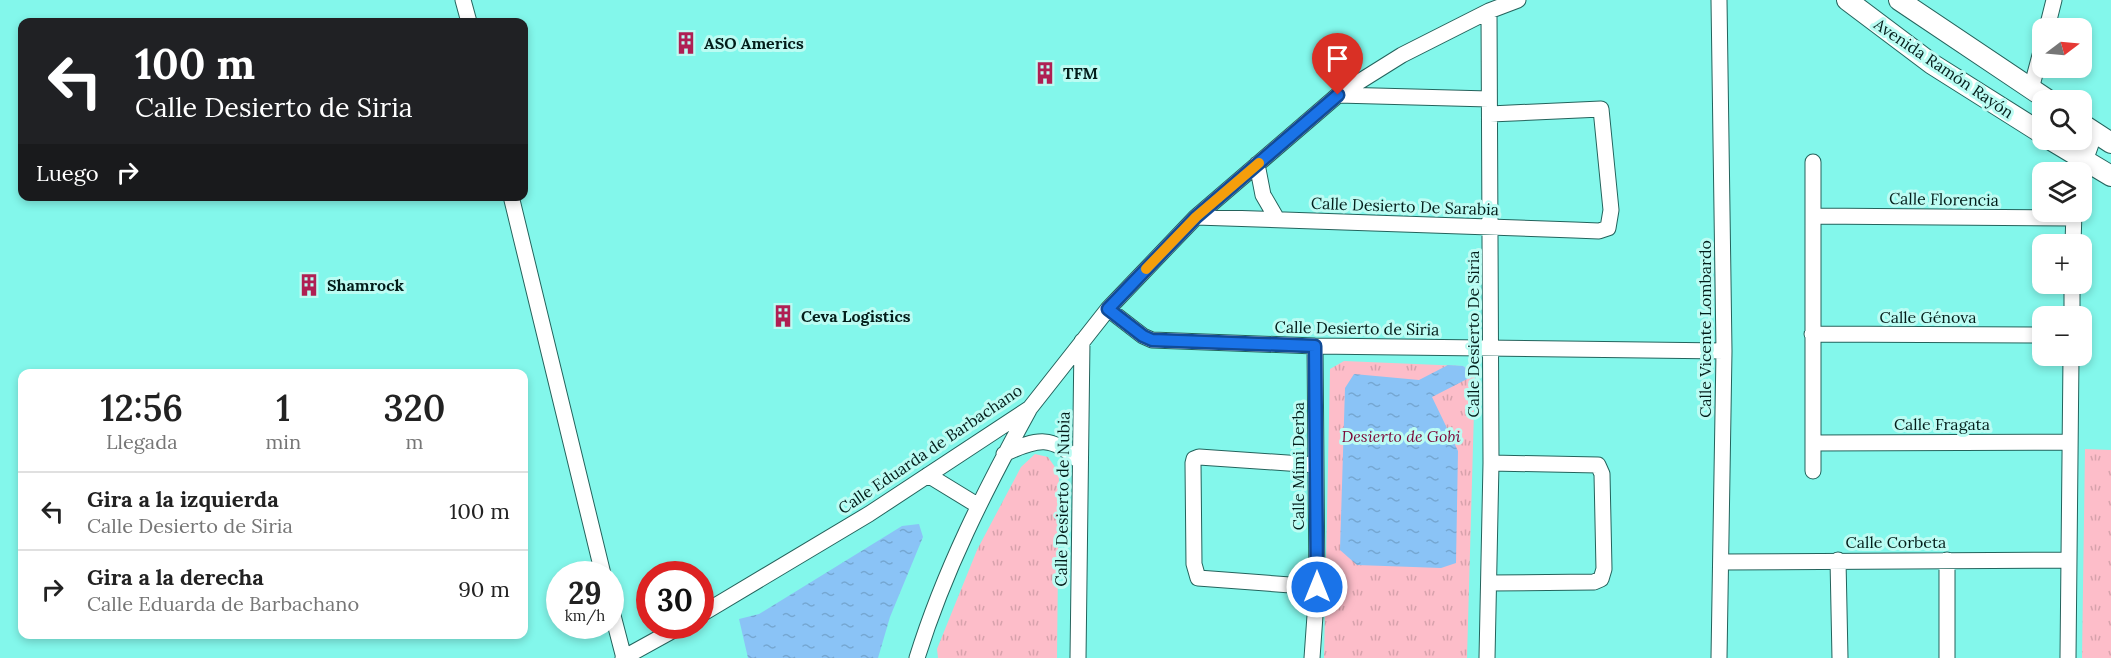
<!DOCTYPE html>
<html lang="es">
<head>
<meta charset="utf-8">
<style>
	body { margin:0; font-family:Lora,serif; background:#f6f6f6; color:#222; height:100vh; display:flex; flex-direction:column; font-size:22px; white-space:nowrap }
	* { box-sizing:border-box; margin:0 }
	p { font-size:20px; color:#767676 }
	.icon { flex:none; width:33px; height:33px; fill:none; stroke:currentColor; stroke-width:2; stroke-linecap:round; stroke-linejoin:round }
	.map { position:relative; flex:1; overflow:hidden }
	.side { position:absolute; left:18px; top:369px; width:510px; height:270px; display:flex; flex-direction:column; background:#fff; border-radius:12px; box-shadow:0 3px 9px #0003 }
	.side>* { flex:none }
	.banner { position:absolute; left:18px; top:18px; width:510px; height:183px; border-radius:12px; box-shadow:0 3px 9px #0003; background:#202124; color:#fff; overflow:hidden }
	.needle { width:39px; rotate:74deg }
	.fabs { position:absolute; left:2032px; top:18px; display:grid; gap:12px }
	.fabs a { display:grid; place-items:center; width:60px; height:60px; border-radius:12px; background:#fff; box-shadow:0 3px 9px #0003; font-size:30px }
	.speed { position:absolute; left:546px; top:561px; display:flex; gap:12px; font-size:30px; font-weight:700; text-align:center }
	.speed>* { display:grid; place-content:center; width:78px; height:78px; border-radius:50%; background:#fff; box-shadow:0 3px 9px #0003; line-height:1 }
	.speed small { font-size:15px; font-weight:400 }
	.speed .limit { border:9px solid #d22; background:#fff; color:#111 }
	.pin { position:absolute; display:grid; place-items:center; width:51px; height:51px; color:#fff; margin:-62px -26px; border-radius:50% 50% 50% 0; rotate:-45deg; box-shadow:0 0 6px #0007 }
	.pin .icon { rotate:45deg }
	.me { position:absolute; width:66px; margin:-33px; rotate:0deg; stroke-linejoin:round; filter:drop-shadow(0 0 4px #0008) }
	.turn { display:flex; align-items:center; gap:21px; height:126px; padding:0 18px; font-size:27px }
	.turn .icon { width:78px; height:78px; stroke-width:2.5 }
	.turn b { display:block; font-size:42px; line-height:51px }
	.then { display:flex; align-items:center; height:57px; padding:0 18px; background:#0003; gap:12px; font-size:22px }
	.eta { display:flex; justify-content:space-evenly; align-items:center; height:102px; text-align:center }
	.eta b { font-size:36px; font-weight:600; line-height:42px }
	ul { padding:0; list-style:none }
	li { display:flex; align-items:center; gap:18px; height:78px; padding:0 18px; border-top:2px solid #e0e0e0 }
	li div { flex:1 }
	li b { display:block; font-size:22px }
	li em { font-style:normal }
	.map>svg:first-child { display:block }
	.park { fill:url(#park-tufts) }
	.water { fill:url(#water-ripples) }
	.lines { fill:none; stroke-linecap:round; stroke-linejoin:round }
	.minor-casing { stroke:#24635c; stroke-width:17 }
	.major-casing { stroke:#24635c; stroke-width:22 }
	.minor { stroke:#fff; stroke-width:15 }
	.major { stroke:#fff; stroke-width:20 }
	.route-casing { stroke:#114b97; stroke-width:15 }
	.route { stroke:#1a73e8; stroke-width:10 }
	.slow { stroke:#f59e0b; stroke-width:10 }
	.labels { text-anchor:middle; stroke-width:6; stroke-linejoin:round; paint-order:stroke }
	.poi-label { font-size:16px; font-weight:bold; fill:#031d1a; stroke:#bcfcf3; text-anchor:start }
	.street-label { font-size:16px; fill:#031d1a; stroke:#bcfcf3 }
	.park-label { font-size:16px; font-style:italic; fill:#7c0536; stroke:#bcfcf3 }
</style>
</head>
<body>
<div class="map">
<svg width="2111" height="658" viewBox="0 0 2111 658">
	<defs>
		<pattern id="park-tufts" width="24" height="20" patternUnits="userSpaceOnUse" patternTransform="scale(1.5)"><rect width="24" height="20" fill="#fdbdc9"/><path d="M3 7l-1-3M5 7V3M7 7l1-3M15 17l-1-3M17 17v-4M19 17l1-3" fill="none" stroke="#d7a2ac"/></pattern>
		<pattern id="water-ripples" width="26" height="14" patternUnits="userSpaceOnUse" patternTransform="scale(1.5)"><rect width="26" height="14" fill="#8ac3f6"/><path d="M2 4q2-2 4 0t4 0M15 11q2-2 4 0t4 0" fill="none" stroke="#75a7d2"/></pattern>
	</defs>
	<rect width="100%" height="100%" fill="#83f7eb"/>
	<path class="park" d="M 1344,361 L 1463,366 L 1475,375 L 1467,658 L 1324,658 L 1330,369 Z
		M 2085,449 L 2111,450 L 2111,658 L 2082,658 Z
		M 1035,454 L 1048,457 L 1059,473 L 1057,658 L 938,658 L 937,649 L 977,550 L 1021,467 Z"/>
	<path class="water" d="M 1448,365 L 1463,366 L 1475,375 L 1432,397 L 1458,451 L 1456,563 L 1441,568 L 1357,565 L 1340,550 L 1345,388 L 1354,374 L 1419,380 Z
		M 919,524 L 923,537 L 890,617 L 878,658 L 748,658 L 739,619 L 759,614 L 902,526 Z"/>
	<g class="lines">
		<g class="minor-casing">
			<path id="minor" d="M 463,0 L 469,22
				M 1719,0 L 1724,351 L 1719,658
				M 2047,28 L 2054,0
				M 2031,89 L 2043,44
				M 1338,95 L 1489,99
				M 1257,164 L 1263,195 L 1277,219
				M 2081,172 L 2095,133
				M 511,196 L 603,574
				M 1814,216 L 2073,218
				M 1196,217 L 1574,230 L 1599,231 L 1608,228 L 1611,210 L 1601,109 L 1490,114
				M 2073,244 L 2074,212
				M 1108,309 L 1143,336 L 1152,340 L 1315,346 L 1724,351
				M 2072,316 L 2072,284
				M 1812,334 L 2043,335
				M 1813,443 L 2070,442
				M 1004,454 C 1038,438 1052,435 1080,462
				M 1316,465 L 1199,457 L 1194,459 L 1193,463 L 1194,564 L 1198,578 L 1317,587
				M 1813,471 L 1813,162
				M 928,475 L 977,505
				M 1838,560 L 1840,658
				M 1947,560 L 1947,658
				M 1722,562 L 2069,560
				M 1489,583 L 1594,582 L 1601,579 L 1604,569 L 1602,474 L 1598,465 L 1491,463
				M 610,604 L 624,658
				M 700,615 L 869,514 L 1030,408 L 1108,309 L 1196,217 L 1338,95 L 1402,55 L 1489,11 L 1518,0
				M 623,658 L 681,626
				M 917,658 C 944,571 985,490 1029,410
				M 1078,658 L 1082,341
				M 1312,658 L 1317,587 L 1315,346
				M 1487,658 L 1491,463 L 1489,11
				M 2068,658 L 2071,356"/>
		</g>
		<g class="major-casing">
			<path id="major" d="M 1847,0 L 1932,64 L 2043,134
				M 1899,0 L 2048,100
				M 2082,124 L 2111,143
				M 2051,140 L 2111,176"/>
		</g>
		<use href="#minor" class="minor"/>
		<use href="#major" class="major"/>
	</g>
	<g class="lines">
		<g class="route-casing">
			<path id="route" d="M 1317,587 L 1315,346 L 1152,340 L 1143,336 L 1108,309 L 1196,217 L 1338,95"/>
		</g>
		<use href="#route" class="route"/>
		<path class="slow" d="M 1146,269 L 1196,217 L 1259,163"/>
	</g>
	<defs>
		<g id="building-bare" transform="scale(1.8)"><path d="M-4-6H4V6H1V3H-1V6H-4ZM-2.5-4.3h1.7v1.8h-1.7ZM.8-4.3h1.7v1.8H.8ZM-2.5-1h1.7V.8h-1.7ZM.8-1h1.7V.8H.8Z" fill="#af1f53" stroke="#bcfcf3" stroke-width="2.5" paint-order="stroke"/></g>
	</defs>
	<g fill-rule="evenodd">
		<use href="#building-bare" x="686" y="43"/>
		<use href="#building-bare" x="1045" y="73"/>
		<use href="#building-bare" x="309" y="285"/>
		<use href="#building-bare" x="783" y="316"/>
	</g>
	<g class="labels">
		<g class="poi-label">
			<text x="704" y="49">ASO Americs</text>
			<text x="1063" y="79">TFM</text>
			<text x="327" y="291">Shamrock</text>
			<text x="801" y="322">Ceva Logistics</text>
		</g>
		<g class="street-label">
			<text transform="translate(1944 68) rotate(34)" y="6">Avenida Ramón Rayón</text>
			<text transform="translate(1944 199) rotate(1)" y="6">Calle Florencia</text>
			<text transform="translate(1405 206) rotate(2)" y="6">Calle Desierto De Sarabia</text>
			<text x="1928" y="323">Calle Génova</text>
			<text transform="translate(1357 328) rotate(1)" y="6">Calle Desierto de Siria</text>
			<text transform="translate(1705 329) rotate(-90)" y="6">Calle Vicente Lombardo</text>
			<text transform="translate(1473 334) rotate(-90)" y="6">Calle Desierto De Siria</text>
			<text x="1942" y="430">Calle Fragata</text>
			<text transform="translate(930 449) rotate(-34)" y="6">Calle Eduarda de Barbachano</text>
			<text transform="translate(1298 466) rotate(-90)" y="6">Calle Mimi Derba</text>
			<text transform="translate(1062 499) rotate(-89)" y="6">Calle Desierto de Nubia</text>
			<text x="1896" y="548">Calle Corbeta</text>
		</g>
		<g class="park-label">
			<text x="1401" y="442">Desierto de Gobi</text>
		</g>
	</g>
</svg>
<div class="fabs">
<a><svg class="needle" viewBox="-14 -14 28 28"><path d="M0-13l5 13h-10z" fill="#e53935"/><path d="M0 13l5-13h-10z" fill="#767676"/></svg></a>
<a><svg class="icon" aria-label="search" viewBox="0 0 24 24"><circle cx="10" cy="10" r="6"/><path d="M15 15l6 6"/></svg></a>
<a><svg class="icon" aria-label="layers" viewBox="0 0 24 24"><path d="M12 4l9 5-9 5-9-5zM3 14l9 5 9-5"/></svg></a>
<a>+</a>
<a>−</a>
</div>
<div class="speed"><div>29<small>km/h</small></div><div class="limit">30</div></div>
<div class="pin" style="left:1338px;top:95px;background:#d93025"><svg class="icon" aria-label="arrive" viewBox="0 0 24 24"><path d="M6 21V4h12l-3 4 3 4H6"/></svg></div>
<svg class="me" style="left:1317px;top:587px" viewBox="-20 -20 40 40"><circle r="17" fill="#1a73e8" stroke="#fff" stroke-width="3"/><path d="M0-11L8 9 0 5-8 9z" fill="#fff"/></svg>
<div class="banner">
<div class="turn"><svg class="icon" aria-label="left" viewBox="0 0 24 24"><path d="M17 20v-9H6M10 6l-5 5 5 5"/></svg><div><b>100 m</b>Calle Desierto de Siria</div></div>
<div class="then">Luego<svg class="icon" aria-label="right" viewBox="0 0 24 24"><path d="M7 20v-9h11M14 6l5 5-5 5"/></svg></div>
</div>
<section class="side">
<div class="eta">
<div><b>12:56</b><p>Llegada</p></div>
<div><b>1</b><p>min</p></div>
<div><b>320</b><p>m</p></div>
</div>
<ul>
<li><svg class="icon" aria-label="left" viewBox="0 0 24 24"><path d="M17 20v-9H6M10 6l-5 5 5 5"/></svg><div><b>Gira a la izquierda</b><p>Calle Desierto de Siria</p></div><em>100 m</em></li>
<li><svg class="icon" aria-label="right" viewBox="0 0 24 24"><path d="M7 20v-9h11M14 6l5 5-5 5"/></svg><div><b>Gira a la derecha</b><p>Calle Eduarda de Barbachano</p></div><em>90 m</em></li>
</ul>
</section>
</div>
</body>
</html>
